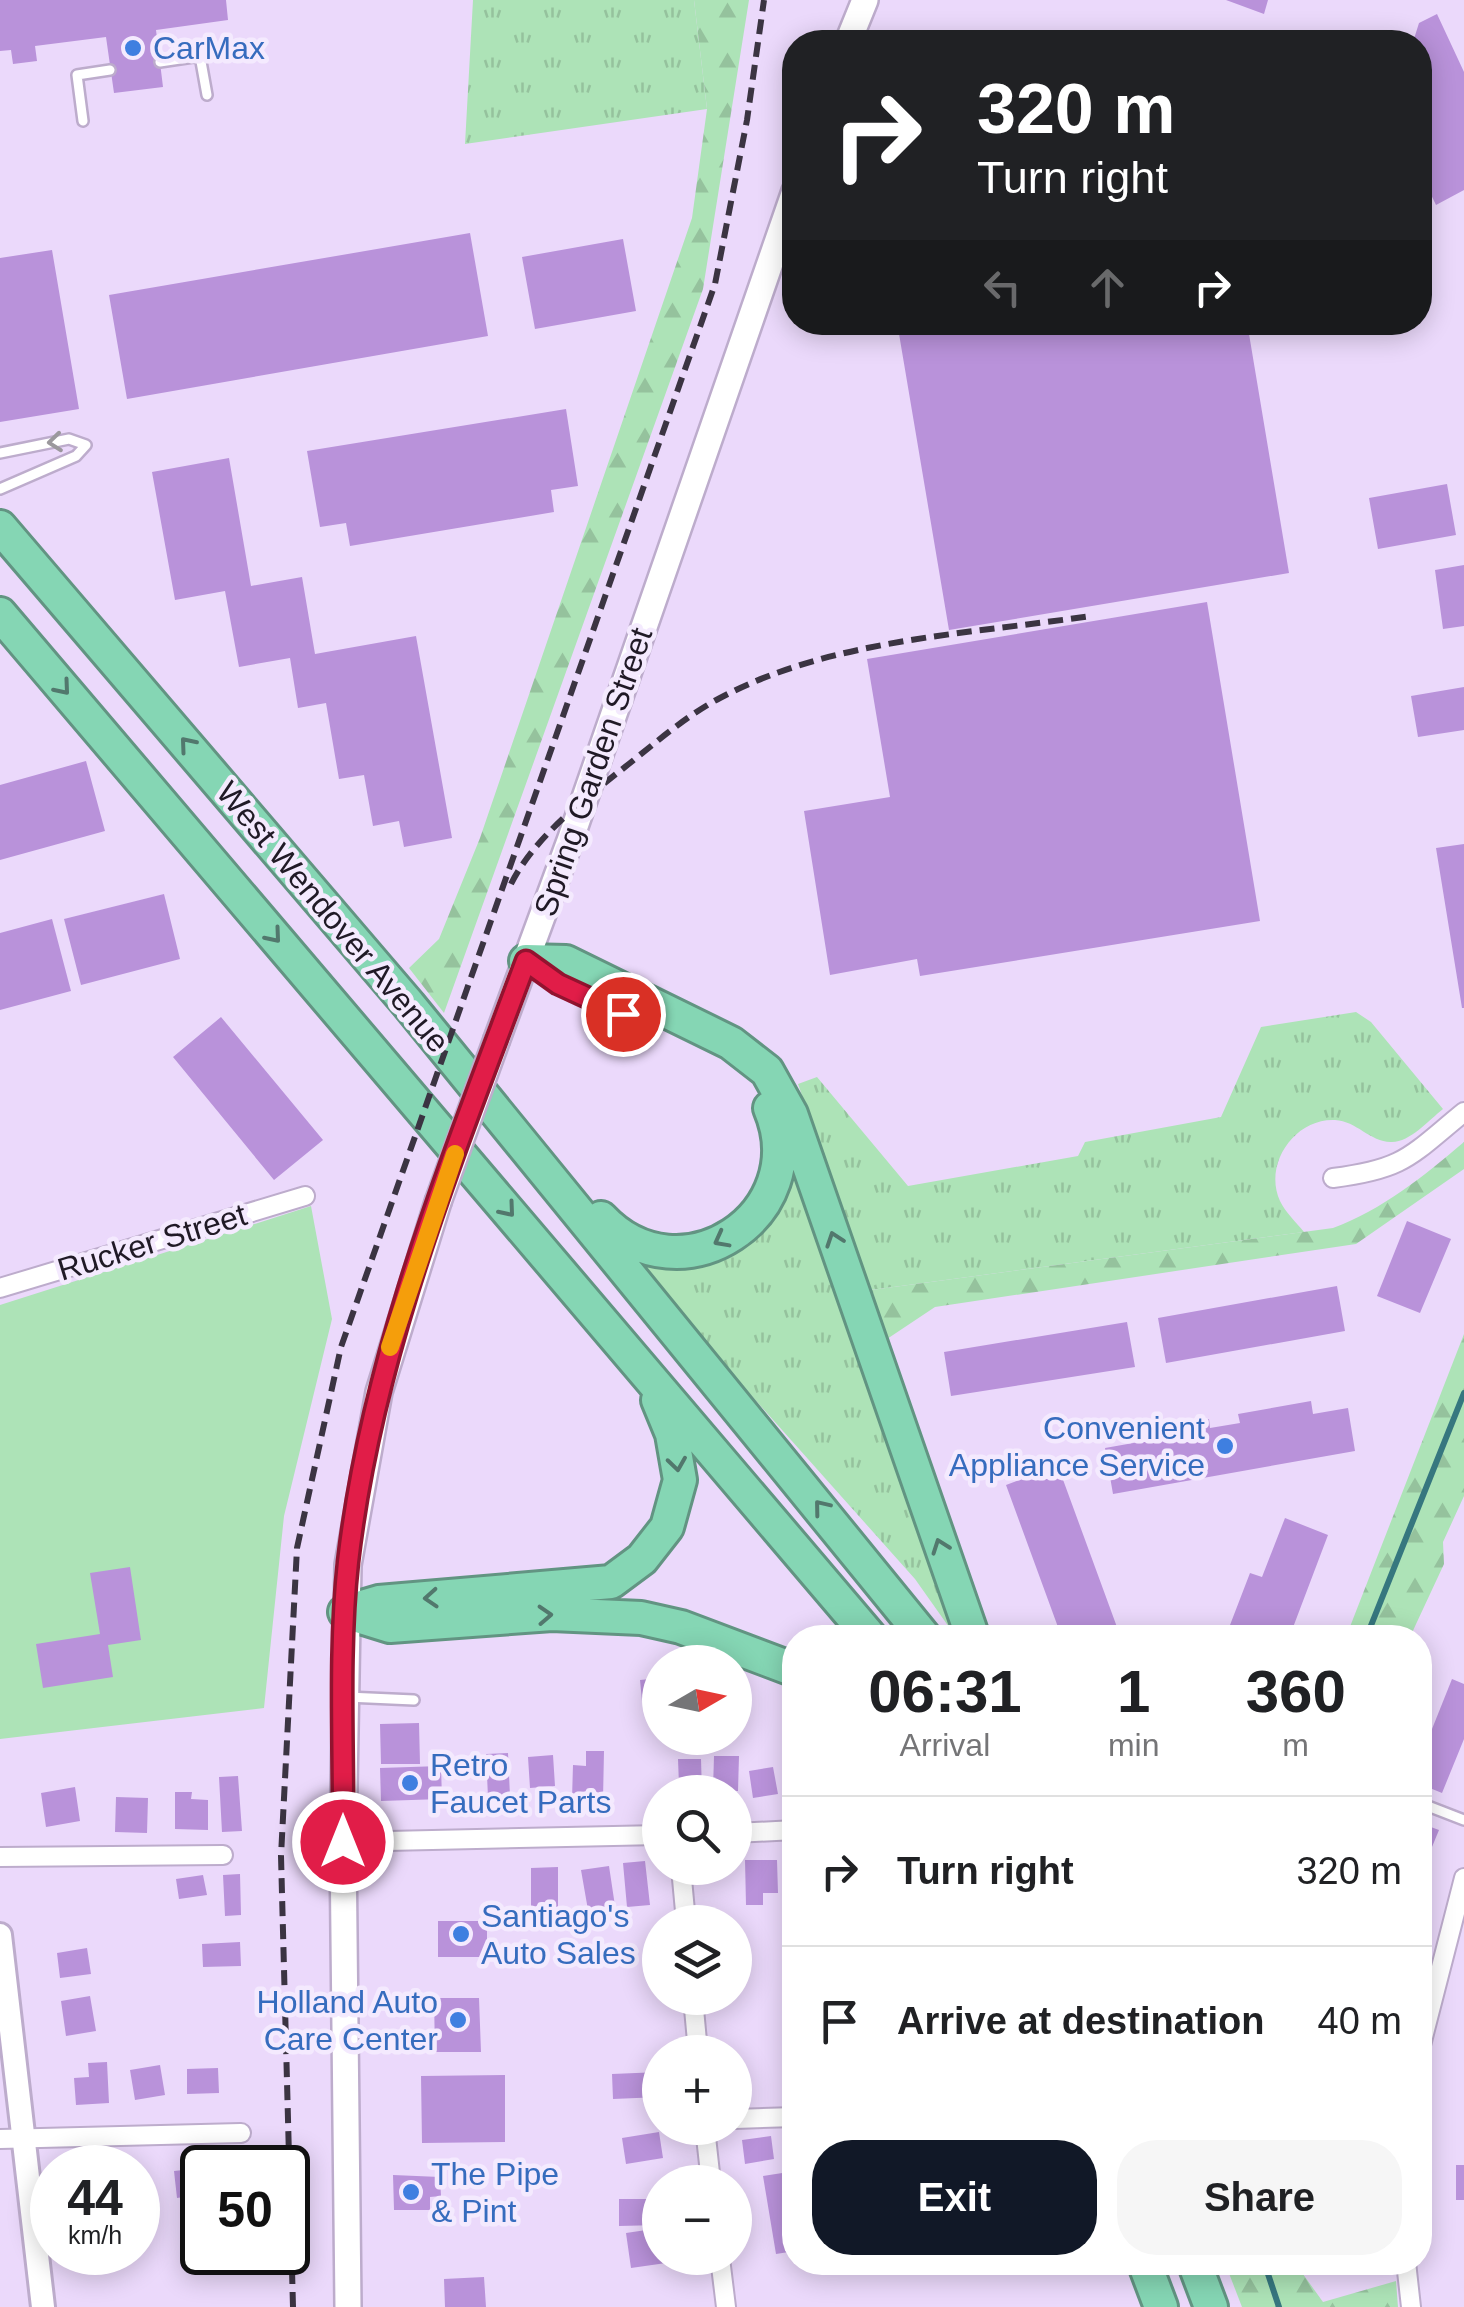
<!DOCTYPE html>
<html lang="en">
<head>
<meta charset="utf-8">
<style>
	body { margin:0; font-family:Arial,sans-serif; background:#f6f6f6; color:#202124; height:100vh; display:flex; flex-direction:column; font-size:38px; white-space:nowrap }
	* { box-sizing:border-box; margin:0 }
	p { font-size:32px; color:#757577 }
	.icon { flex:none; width:55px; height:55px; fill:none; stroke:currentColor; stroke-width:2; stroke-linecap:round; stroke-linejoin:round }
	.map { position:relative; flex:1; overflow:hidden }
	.details { position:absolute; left:782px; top:1625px; width:650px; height:650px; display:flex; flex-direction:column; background:#fff; border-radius:40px; box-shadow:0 5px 25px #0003 }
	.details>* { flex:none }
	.banner { position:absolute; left:782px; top:30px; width:650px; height:305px; border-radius:40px; box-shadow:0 5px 25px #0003; background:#202124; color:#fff; overflow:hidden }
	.needle { width:65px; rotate:81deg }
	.tools { position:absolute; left:642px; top:1645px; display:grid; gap:20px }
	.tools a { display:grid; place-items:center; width:110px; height:110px; border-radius:50%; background:#fff; box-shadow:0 5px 25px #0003; font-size:50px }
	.speed { position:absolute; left:30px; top:2145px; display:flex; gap:20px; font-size:50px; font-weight:700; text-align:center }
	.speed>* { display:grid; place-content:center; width:130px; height:130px; border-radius:50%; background:#fff; box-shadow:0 5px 25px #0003; line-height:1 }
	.speed small { font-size:25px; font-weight:400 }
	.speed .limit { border:5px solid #111; border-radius:15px; background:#fff; color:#111 }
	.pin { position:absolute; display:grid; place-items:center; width:85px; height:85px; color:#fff; margin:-42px; border:5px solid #fff; border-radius:50%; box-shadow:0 2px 10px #0007 }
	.me { position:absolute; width:110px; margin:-55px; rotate:0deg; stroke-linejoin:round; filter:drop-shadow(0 0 8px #0008) }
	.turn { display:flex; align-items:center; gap:35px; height:210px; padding:0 30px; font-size:45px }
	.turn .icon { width:130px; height:130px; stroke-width:2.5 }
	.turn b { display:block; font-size:70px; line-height:85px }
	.lanes { display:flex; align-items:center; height:95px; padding:0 30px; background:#0003; justify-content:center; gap:50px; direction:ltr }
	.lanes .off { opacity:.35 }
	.eta { display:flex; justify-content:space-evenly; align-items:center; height:170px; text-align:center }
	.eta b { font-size:60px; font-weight:700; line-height:70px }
	.cta { display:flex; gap:20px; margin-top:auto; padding:20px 30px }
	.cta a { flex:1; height:115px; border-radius:40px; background:#111827; color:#fff; font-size:40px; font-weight:700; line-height:115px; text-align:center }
	.cta a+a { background:#f6f6f6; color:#202124 }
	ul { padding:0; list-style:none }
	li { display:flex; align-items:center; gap:30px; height:150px; padding:0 30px; border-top:2px solid #e0e0e0 }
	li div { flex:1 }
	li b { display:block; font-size:38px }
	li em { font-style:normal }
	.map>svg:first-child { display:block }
	.grass { fill:url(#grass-tufts) }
	.forest { fill:url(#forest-firs) }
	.park { fill:#ade3b7 }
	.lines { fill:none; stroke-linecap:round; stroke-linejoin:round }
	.stream { stroke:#36777f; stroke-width:6 }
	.building { fill:#b992da }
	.service-casing { stroke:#bdaccc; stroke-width:14 }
	.minor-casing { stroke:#bdaccc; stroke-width:22 }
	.tertiary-casing { stroke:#bdaccc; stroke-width:28 }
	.secondary-casing { stroke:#bdaccc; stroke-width:30 }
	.motorway-casing { stroke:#629482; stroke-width:38 }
	.service { stroke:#fff; stroke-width:9 }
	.minor { stroke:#fff; stroke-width:18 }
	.tertiary { stroke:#fff; stroke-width:22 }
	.secondary { stroke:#fff; stroke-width:25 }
	.motorway { stroke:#85d6b4; stroke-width:32 }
	.rail { stroke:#3b3442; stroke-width:6; stroke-dasharray:15 8; stroke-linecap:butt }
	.secondary-bridge-casing { stroke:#bdaccc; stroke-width:30; stroke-linecap:butt }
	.secondary-bridge { stroke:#fff; stroke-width:25 }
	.oneway { stroke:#9b989d }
	.oneway2 { stroke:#52786d }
	.route-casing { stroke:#92132f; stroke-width:25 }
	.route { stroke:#e11d48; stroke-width:18 }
	.slow { stroke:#f59e0b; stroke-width:18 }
	.shop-dot { fill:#3f7fe0; stroke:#f4eafe; stroke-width:4 }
	.labels { text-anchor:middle; stroke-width:9; stroke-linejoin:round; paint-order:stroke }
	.shop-label { font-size:32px; fill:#366cbe; stroke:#f4eafe; text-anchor:start }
	.street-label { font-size:32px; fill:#201a26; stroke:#f4eafe }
</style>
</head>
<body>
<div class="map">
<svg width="1464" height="2307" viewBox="0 0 1464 2307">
	<defs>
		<pattern id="grass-tufts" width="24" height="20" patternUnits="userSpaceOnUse" patternTransform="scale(2.5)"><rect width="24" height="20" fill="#ade3b7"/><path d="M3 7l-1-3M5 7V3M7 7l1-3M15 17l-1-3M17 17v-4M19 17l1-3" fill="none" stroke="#95c29d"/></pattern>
		<pattern id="forest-firs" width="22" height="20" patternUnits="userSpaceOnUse" patternTransform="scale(2.5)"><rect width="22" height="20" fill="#ade3b7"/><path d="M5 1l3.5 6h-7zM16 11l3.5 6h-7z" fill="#95c29d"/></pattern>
	</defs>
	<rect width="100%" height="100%" fill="#ebd9fb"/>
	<path class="grass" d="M 473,0 L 694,0 L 707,109 L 465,144 Z
		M 1356,1012 L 1371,1022 L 1443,1109 C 1429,1120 1410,1142 1392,1142 C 1371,1143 1357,1121 1335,1120 C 1295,1118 1263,1164 1280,1201 C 1285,1212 1297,1223 1304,1232 L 871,1290 L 798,1084 L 817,1077 L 908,1186 L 1078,1156 L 1085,1142 L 1221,1117 L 1261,1027 Z
		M 788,1153 L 961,1637 L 956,1637 L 915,1579 L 619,1247 L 698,1262 Z"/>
	<path class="forest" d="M 694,0 L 749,0 L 703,289 L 444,1013 L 409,968 L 439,939 L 480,838 L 692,218 L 707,109 Z
		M 1464,1142 L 1464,1169 L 1356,1244 L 935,1307 L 887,1339 L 871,1290 L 1333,1228 C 1382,1210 1424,1176 1464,1142 Z
		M 1464,1334 L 1464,1496 L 1443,1542 L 1444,1564 L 1410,1637 L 1346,1637 Z
		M 1225,2263 L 1295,2263 L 1323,2302 L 1396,2281 L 1398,2307 L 1242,2307 Z"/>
	<path class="park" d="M 311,1206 L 332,1319 L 284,1516 L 264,1708 L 0,1739 L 0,1305 Z"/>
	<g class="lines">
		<path class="stream" d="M 1366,1638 L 1464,1393
			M 1264,2262 L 1279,2307"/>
	</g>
	<path class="building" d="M 0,0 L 226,0 L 228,20 L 156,30 L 163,87 L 114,93 L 106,37 L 35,46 L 37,61 L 13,64 L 11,50 L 0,51 Z
		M 1226,0 L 1268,0 L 1264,14 Z
		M 1437,14 L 1464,72 L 1464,190 L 1436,205 L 1420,172 L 1420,42 L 1413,42 L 1419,23 Z
		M 470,233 L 488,336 L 127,399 L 109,295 Z
		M 623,239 L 636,311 L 535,329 L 522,257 Z
		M 52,250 L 79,409 L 0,422 L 0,258 Z
		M 897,322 L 1247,322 L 1289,573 L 949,630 Z
		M 566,409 L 578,486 L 551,490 L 554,512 L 350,546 L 346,523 L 320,527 L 307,451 Z
		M 229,458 L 251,586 L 302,577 L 315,654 L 416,636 L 452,838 L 404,847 L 399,821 L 373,826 L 364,775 L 339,779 L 326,703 L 298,708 L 290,658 L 239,667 L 225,591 L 175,600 L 152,472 Z
		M 1447,484 L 1456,535 L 1378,549 L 1369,498 Z
		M 1464,565 L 1464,626 L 1443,629 L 1435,570 Z
		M 1207,602 L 1260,921 L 920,976 L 917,959 L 830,975 L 804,811 L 890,797 L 867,659 Z
		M 1464,687 L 1464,730 L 1418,737 L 1411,696 Z
		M 86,761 L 105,831 L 0,860 L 0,785 Z
		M 1464,844 L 1464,1008 L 1462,1008 L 1436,848 Z
		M 164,894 L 180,959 L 81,985 L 64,919 Z
		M 52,919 L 71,991 L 0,1010 L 0,933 Z
		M 221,1017 L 323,1140 L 274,1180 L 173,1057 Z
		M 1407,1221 L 1451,1239 L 1420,1313 L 1377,1296 Z
		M 1337,1286 L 1345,1331 L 1166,1363 L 1158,1318 Z
		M 1127,1322 L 1135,1367 L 951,1396 L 944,1352 Z
		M 1311,1401 L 1313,1414 L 1348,1408 L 1355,1451 L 1113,1494 L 1105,1448 L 1139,1442 L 1137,1432 L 1209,1419 L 1210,1428 L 1240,1423 L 1238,1414 Z
		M 1058,1466 L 1121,1638 L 1062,1638 L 1006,1485 Z
		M 1285,1518 L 1328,1535 L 1289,1638 L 1225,1638 L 1250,1573 L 1262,1577 Z
		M 130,1567 L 141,1640 L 108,1645 L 113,1677 L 43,1688 L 36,1644 L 100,1634 L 90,1573 Z
		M 660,1678 L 660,1699 L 642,1701 L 640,1680 Z
		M 1452,1679 L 1464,1684 L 1464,1739 L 1442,1793 L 1420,1784 L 1420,1759 Z
		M 419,1723 L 420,1764 L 381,1764 L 380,1724 Z
		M 586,1751 L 604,1751 L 603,1799 L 572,1799 L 573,1765 L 586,1766 Z
		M 508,1753 L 510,1796 L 488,1797 L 486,1754 Z
		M 553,1755 L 555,1786 L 530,1788 L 528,1757 Z
		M 714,1756 L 739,1756 L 738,1791 L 713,1790 Z
		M 678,1759 L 701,1759 L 702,1792 L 689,1792 L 689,1785 L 679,1785 Z
		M 441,1766 L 442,1799 L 381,1801 L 380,1768 Z
		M 773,1767 L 778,1794 L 753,1798 L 749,1771 Z
		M 238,1776 L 242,1831 L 222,1832 L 219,1777 Z
		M 75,1787 L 80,1821 L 46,1827 L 41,1793 Z
		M 175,1792 L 192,1792 L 191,1799 L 208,1800 L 208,1830 L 175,1829 Z
		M 116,1797 L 148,1798 L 147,1833 L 115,1832 Z
		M 1420,1823 L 1439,1830 L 1420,1876 Z
		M 745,1860 L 777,1860 L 778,1893 L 763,1893 L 763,1905 L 746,1905 Z
		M 645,1861 L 650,1905 L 627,1907 L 623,1863 Z
		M 609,1866 L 615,1906 L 588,1910 L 581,1870 Z
		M 558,1867 L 558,1917 L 531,1917 L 531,1868 Z
		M 240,1874 L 241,1915 L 225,1916 L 223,1875 Z
		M 203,1875 L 207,1895 L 179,1899 L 176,1879 Z
		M 438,1921 L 487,1921 L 487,1957 L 438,1957 Z
		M 240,1942 L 241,1966 L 203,1967 L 202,1944 Z
		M 87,1948 L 91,1974 L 60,1978 L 57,1953 Z
		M 90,1996 L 96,2031 L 66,2036 L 61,2001 Z
		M 434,1998 L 479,1998 L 481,2052 L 435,2052 Z
		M 107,2062 L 109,2103 L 76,2105 L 74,2078 L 89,2077 L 88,2063 Z
		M 160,2065 L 165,2095 L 135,2100 L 130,2070 Z
		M 218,2068 L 219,2093 L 187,2094 L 187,2069 Z
		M 660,2072 L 660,2097 L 613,2099 L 612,2074 Z
		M 505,2075 L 505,2142 L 422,2143 L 421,2076 Z
		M 659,2132 L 663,2158 L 626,2164 L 622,2138 Z
		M 771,2136 L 774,2159 L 745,2164 L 742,2140 Z
		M 1456,2165 L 1464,2165 L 1464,2200 L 1456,2200 Z
		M 202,2168 L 202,2210 L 192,2211 L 190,2196 L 177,2198 L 174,2171 Z
		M 795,2171 L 795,2251 L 776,2254 L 763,2176 Z
		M 393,2175 L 440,2177 L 441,2196 L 430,2197 L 430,2210 L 394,2210 Z
		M 619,2199 L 658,2199 L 659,2225 L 619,2226 Z
		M 660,2228 L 660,2258 L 666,2263 L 631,2268 L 626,2233 Z
		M 82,2252 L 138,2252 L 138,2257 L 82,2259 Z
		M 484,2277 L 486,2307 L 445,2307 L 444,2279 Z"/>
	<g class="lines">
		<g class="service-casing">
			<path id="service" d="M 160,62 L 200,56 L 207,95
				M 83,121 L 77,75 L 110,70
				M 0,453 L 69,439 L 86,445 L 76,456 L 0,489
				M 347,1697 L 414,1700
				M 1420,1803 L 1464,1820"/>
		</g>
		<g class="minor-casing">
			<path id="minor" d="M 1333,1178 C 1405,1169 1410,1156 1464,1112
				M 0,1288 L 305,1196
				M 735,1833 L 795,1830
				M 343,1842 L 660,1835
				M 0,1857 L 223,1855
				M 681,1868 L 686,1922
				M 693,1998 L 698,2052
				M 1420,2049 L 1464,1878
				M 735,2119 L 795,2117
				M 705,2128 L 711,2182
				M 0,2139 L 241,2133
				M 720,2258 L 726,2307
				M 1406,2262 L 1411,2307"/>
		</g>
		<g class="tertiary-casing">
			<path id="tertiary" d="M 0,1935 L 43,2307"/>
		</g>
		<g class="secondary-casing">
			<path id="secondary" d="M 848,42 L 865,0
				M 497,1039 L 571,838 L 795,191
				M 348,2307 L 343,1842 L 348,1565 L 379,1392 L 438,1202"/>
		</g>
		<g class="motorway-casing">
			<path id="motorway" d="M 0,527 L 409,1005 L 925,1638
				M 0,614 L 871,1638
				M 526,961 L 566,962 L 731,1043 L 767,1071 L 791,1114 L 973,1638
				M 601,1218 C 681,1303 815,1214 770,1108
				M 345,1612 L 379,1602 L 611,1582 L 642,1559 L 667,1527 L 680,1480 L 672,1434 L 658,1400
				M 345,1612 L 390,1626 L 552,1614 L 641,1618 L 681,1627 L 795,1670
				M 1144,2262 L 1161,2307
				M 1194,2262 L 1211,2307"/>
		</g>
		<use href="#service" class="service"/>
		<use href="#minor" class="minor"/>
		<use href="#tertiary" class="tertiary"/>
		<use href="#secondary" class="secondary"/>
		<use href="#motorway" class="motorway"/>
		<path class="rail" d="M 511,884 C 533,840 578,804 616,774 C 650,748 682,718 720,698 C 831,639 969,634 1091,616
			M 293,2307 L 281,1856 L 297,1548 L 341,1347 L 715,284 L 747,120 L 764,0"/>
		<g class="secondary-bridge-casing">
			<path id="secondary-bridge" d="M 438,1202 L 497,1039"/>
		</g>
		<use href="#secondary-bridge" class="secondary-bridge"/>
	</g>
	<defs><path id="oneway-chevron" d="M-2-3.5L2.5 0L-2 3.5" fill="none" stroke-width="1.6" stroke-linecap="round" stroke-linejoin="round" transform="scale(2.5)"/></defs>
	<use class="oneway" href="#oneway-chevron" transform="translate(55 442) rotate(174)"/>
	<g class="oneway2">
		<use href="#oneway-chevron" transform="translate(63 688) rotate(50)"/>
		<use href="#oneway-chevron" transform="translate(187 744) rotate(-130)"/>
		<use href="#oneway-chevron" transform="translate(274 936) rotate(50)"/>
		<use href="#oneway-chevron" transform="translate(508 1210) rotate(50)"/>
		<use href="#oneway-chevron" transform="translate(834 1239) rotate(-109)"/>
		<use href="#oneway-chevron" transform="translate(721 1240) rotate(152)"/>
		<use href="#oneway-chevron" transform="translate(677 1464) rotate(82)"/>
		<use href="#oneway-chevron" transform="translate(821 1507) rotate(-129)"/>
		<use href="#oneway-chevron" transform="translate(940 1546) rotate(-110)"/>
		<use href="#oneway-chevron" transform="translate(431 1598) rotate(176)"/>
		<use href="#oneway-chevron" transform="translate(545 1615) rotate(-3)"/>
	</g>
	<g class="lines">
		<g class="route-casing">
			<path id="route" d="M 343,1842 C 344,1750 338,1654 348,1562 C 372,1353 453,1157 526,961 L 558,984 L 623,1014"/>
		</g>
		<use href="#route" class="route"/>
		<path class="slow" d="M 390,1347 L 455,1154"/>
	</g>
	<g class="shop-dot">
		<circle cx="133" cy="48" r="10"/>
		<circle cx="1225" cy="1446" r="10"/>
		<circle cx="410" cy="1783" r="10"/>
		<circle cx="461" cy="1934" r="10"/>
		<circle cx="458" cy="2020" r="10"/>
		<circle cx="411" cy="2192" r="10"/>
	</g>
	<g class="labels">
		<g class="shop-label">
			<text x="153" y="59">CarMax</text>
			<text x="1205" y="1439" text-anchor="end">Convenient<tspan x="1205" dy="37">Appliance Service</tspan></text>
			<text x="430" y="1776">Retro<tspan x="430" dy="37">Faucet Parts</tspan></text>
			<text x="481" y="1927">Santiago's<tspan x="481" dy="37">Auto Sales</tspan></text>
			<text x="438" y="2013" text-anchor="end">Holland Auto<tspan x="438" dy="37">Care Center</tspan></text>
			<text x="431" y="2185">The Pipe<tspan x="431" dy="37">&amp; Pint</tspan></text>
		</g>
		<g class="street-label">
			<text transform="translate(593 772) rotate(-71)" y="11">Spring Garden Street</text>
			<text transform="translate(333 917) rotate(50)" y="11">West Wendover Avenue</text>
			<text transform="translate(152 1242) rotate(-17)" y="11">Rucker Street</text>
		</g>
	</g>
</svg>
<div class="tools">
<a><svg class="needle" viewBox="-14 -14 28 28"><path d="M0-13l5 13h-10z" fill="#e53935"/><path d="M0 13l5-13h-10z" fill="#757577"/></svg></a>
<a><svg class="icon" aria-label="search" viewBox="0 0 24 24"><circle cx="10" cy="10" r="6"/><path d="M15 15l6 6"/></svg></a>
<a><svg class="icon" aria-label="layers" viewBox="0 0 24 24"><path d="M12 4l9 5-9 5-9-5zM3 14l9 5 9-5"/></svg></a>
<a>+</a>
<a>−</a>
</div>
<div class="speed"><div>44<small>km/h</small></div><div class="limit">50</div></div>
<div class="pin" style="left:623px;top:1014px;background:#d93025"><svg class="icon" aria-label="arrive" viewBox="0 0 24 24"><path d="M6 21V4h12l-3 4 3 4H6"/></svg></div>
<svg class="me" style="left:343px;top:1842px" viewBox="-20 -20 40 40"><circle r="17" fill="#e11d48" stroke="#fff" stroke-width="3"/><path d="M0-11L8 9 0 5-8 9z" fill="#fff"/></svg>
<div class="banner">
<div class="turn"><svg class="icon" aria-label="right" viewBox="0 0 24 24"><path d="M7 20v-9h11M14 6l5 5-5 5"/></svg><div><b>320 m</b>Turn right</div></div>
<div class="lanes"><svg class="icon off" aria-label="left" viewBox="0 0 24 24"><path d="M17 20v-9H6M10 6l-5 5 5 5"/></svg><svg class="icon off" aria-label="ahead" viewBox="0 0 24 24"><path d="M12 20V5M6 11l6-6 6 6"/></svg><svg class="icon" aria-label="right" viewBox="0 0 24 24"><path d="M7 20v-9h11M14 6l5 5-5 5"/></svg></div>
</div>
<section class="details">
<div class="eta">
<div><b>06:31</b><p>Arrival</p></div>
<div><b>1</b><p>min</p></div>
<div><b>360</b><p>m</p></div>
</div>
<ul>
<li><svg class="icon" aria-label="right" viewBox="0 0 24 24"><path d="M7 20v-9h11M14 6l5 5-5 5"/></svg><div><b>Turn right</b></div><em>320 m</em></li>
<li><svg class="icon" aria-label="arrive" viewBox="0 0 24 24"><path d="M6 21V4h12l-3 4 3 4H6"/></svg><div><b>Arrive at destination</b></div><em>40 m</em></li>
</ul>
<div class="cta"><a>Exit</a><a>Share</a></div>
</section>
</div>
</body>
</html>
